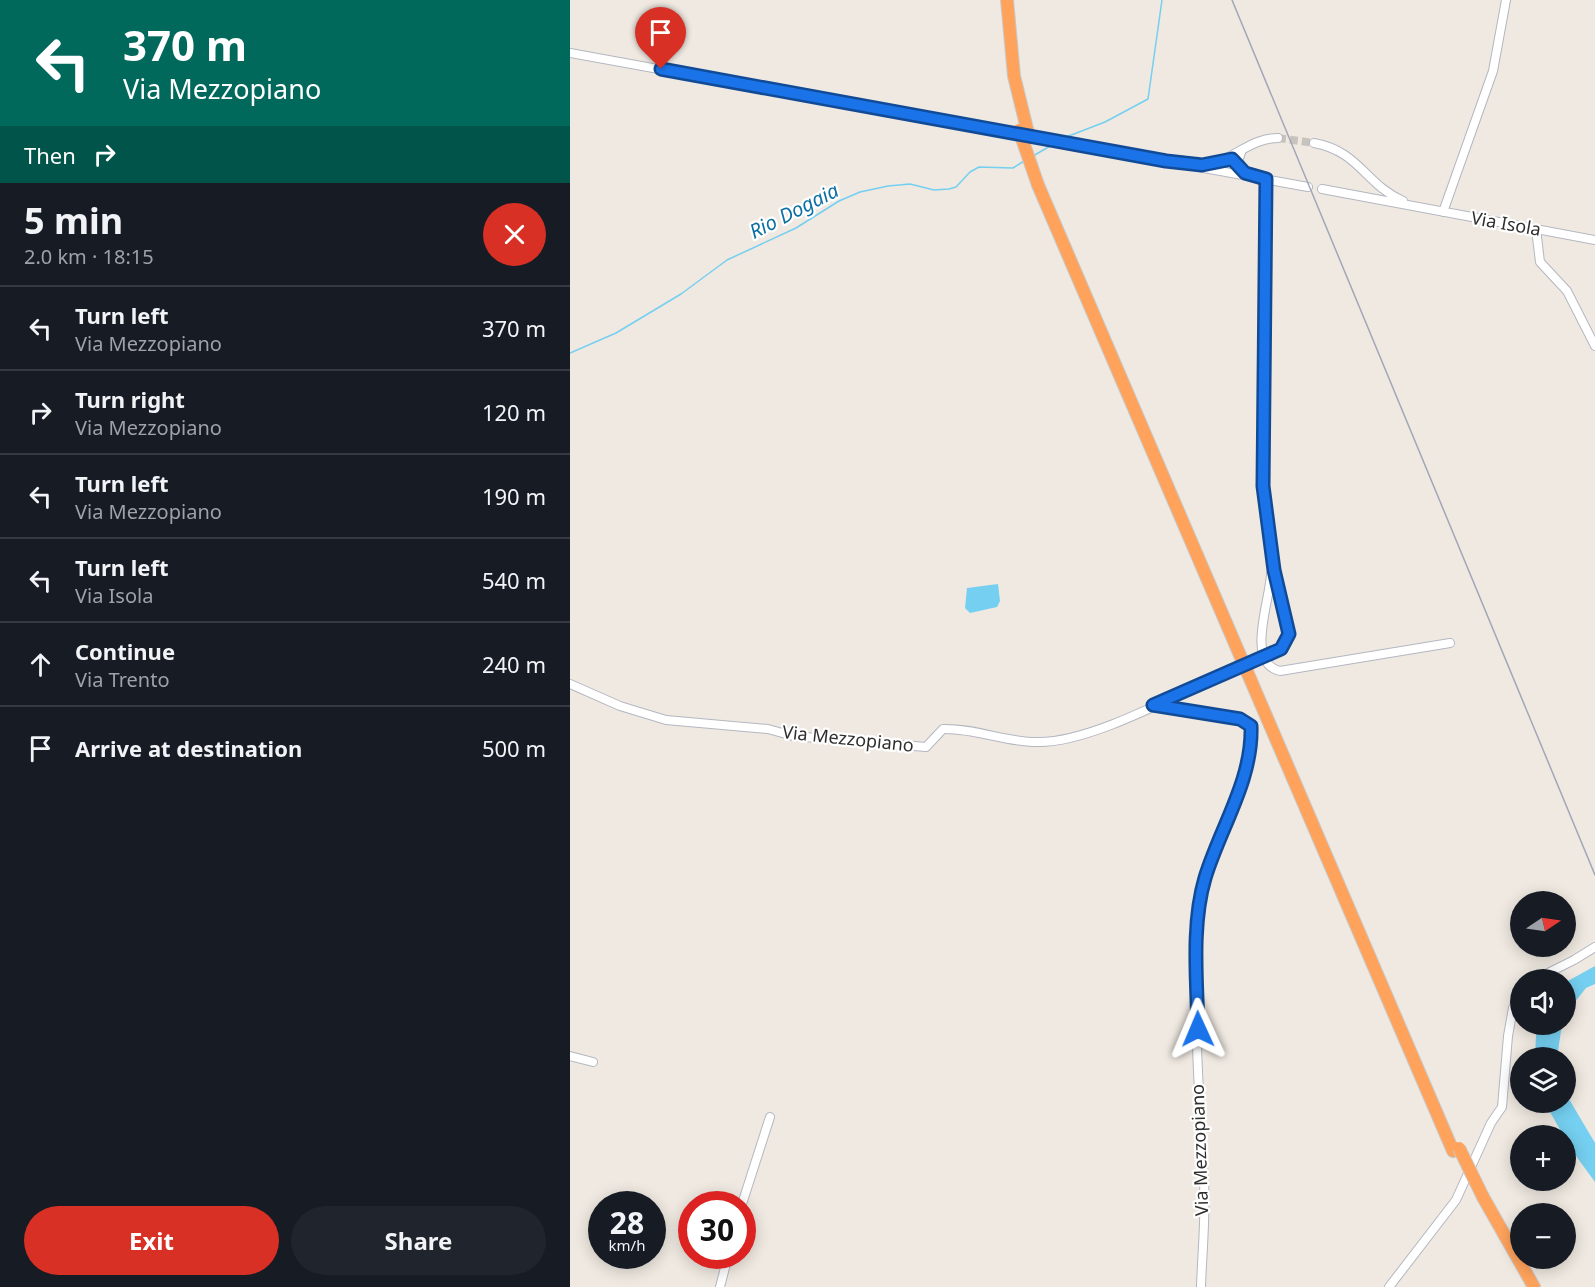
<!DOCTYPE html>
<html lang="en">
<head>
<meta charset="utf-8">
<style>
	body { margin:0; font-family:"Noto Sans",sans-serif; background:#20242c; color:#f1f3f6; height:100vh; display:flex; flex-direction:column; font-size:22px; white-space:nowrap }
	* { box-sizing:border-box; margin:0 }
	p { font-size:20px; color:#9ea1a6 }
	.icon { flex:none; width:33px; height:33px; fill:none; stroke:currentColor; stroke-width:2; stroke-linecap:round; stroke-linejoin:round }
	.map { position:relative; flex:1; overflow:hidden }
	.drawer { display:flex; flex-direction:column; background:#171b24; width:570px }
	.drawer>* { flex:none }
	.guide { background:#00695c; color:#fff; overflow:hidden }
	.needle { width:39px; rotate:77deg }
	.controls { position:absolute; left:940px; top:891px; display:grid; gap:12px }
	.controls a { display:grid; place-items:center; width:66px; height:66px; border-radius:50%; background:#171b24; box-shadow:0 3px 15px #0003; font-size:30px }
	.speed { position:absolute; left:18px; top:1191px; display:flex; gap:12px; font-size:30px; font-weight:700; text-align:center }
	.speed>* { display:grid; place-content:center; width:78px; height:78px; border-radius:50%; background:#171b24; box-shadow:0 3px 15px #0003; line-height:1 }
	.speed small { font-size:15px; font-weight:400 }
	.speed .limit { border:9px solid #d22; background:#fff; color:#111 }
	.pin { position:absolute; display:grid; place-items:center; width:51px; height:51px; color:#fff; margin:-62px -26px; border-radius:50% 50% 50% 0; rotate:-45deg; box-shadow:0 0 6px #0007 }
	.pin .icon { rotate:45deg }
	.me { position:absolute; width:66px; margin:-33px; rotate:359deg; stroke-linejoin:round; filter:drop-shadow(0 0 4px #0008) }
	.turn { display:flex; align-items:center; gap:21px; height:126px; padding:0 24px; font-size:27px }
	.turn .icon { width:78px; height:78px; stroke-width:2.5 }
	.turn b { display:block; font-size:42px; line-height:51px }
	.then { display:flex; align-items:center; height:57px; padding:0 24px; background:#0003; gap:12px; font-size:22px }
	.round { display:grid; place-items:center; flex:none; width:63px; height:63px; border-radius:32px; background:#20242c }
	.summary { display:flex; align-items:center; justify-content:space-between; height:102px; padding:0 24px }
	h1 { font-size:36px; font-weight:700; line-height:45px }
	.action { display:flex; gap:12px; margin-top:auto; padding:12px 24px }
	.action a { flex:1; height:69px; border-radius:36px; background:#d93025; color:#fff; font-size:24px; font-weight:700; line-height:69px; text-align:center }
	.action a+a { background:#20242c; color:#f1f3f6 }
	ul { padding:0; list-style:none }
	li { display:flex; align-items:center; gap:18px; height:84px; padding:0 24px; border-top:2px solid #363941 }
	li div { flex:1 }
	li b { display:block; font-size:22px }
	li em { font-style:normal }
	main { display:flex; flex:1; min-height:0 }
	.map>svg:first-child { display:block }
	.water { fill:#75cff0 }
	.lines { fill:none; stroke-linecap:round; stroke-linejoin:round }
	.stream { stroke:#75cff0; stroke-width:1.5 }
	.minor-tunnel { stroke:#c8c4bd; stroke-width:8; stroke-dasharray:8 4; stroke-linecap:butt }
	.minor-casing { stroke:#b4b7c1; stroke-width:10 }
	.highway-casing { stroke:#c9c9c9; stroke-width:14 }
	.minor { stroke:#fff; stroke-width:8 }
	.highway { stroke:#ffa35c; stroke-width:12 }
	.rail { stroke:#a3a6b8; stroke-width:1.5 }
	.minor-bridge-casing { stroke:#b4b7c1; stroke-width:10; stroke-linecap:butt }
	.highway-bridge-casing { stroke:#c9c9c9; stroke-width:14; stroke-linecap:butt }
	.minor-bridge { stroke:#fff; stroke-width:8 }
	.highway-bridge { stroke:#ffa35c; stroke-width:12 }
	.route-casing { stroke:#114b97; stroke-width:15 }
	.route { stroke:#1a73e8; stroke-width:10 }
	.labels { text-anchor:middle; stroke-width:4.5; stroke-linejoin:round; paint-order:stroke }
	.street-label { font-size:18px; fill:#2e2e2e; stroke:#fff }
	.water-label { font-size:20px; font-style:italic; fill:#0d6fa3; stroke:#fff }
</style>
</head>
<body>
<main>
<section class="drawer">
<div class="guide">
<div class="turn"><svg class="icon" aria-label="left" viewBox="0 0 24 24"><path d="M17 20v-9H6M10 6l-5 5 5 5"/></svg><div><b>370 m</b>Via Mezzopiano</div></div>
<div class="then">Then<svg class="icon" aria-label="right" viewBox="0 0 24 24"><path d="M7 20v-9h11M14 6l5 5-5 5"/></svg></div>
</div>
<div class="summary"><div><h1>5 min</h1><p>2.0 km · 18:15</p></div><a class="round" style="background:#d93025;color:#fff"><svg class="icon" aria-label="close" viewBox="0 0 24 24"><path d="M6 6l12 12M18 6L6 18"/></svg></a></div>
<ul>
<li><svg class="icon" aria-label="left" viewBox="0 0 24 24"><path d="M17 20v-9H6M10 6l-5 5 5 5"/></svg><div><b>Turn left</b><p>Via Mezzopiano</p></div><em>370 m</em></li>
<li><svg class="icon" aria-label="right" viewBox="0 0 24 24"><path d="M7 20v-9h11M14 6l5 5-5 5"/></svg><div><b>Turn right</b><p>Via Mezzopiano</p></div><em>120 m</em></li>
<li><svg class="icon" aria-label="left" viewBox="0 0 24 24"><path d="M17 20v-9H6M10 6l-5 5 5 5"/></svg><div><b>Turn left</b><p>Via Mezzopiano</p></div><em>190 m</em></li>
<li><svg class="icon" aria-label="left" viewBox="0 0 24 24"><path d="M17 20v-9H6M10 6l-5 5 5 5"/></svg><div><b>Turn left</b><p>Via Isola</p></div><em>540 m</em></li>
<li><svg class="icon" aria-label="ahead" viewBox="0 0 24 24"><path d="M12 20V5M6 11l6-6 6 6"/></svg><div><b>Continue</b><p>Via Trento</p></div><em>240 m</em></li>
<li><svg class="icon" aria-label="arrive" viewBox="0 0 24 24"><path d="M6 21V4h12l-3 4 3 4H6"/></svg><div><b>Arrive at destination</b></div><em>500 m</em></li>
</ul>
<div class="action"><a>Exit</a><a>Share</a></div>
</section>
<div class="map">
<svg width="1025" height="1287" viewBox="0 0 1025 1287">
	<rect width="100%" height="100%" fill="#efe9e1"/>
	<path class="water" d="M 428,584 L 430,601 L 427,607 L 400,613 L 395,608 L 397,588 Z
		M 1025,966 L 1025,984 L 1016,988 L 996,1013 L 996,982 Z
		M 970,1025 L 992,1025 L 987,1057 L 965,1057 L 966,1036 Z
		M 996,1094 L 1025,1143 L 1025,1182 L 998,1145 L 996,1136 L 993,1135 L 975,1103 L 996,1102 Z"/>
	<g class="lines">
		<path class="stream" d="M 491,139 L 535,122 L 578,99 L 592,0
			M 463,156 L 482,145
			M 0,353 L 46,333 L 111,294 L 157,260 L 226,228 L 269,201 L 290,192 L 318,186 L 340,184 L 364,190 L 379,189 L 386,187 L 400,172 L 409,167 L 443,168 L 454,161"/>
		<path class="minor-tunnel" d="M 708,138 L 744,143"/>
		<g class="minor-casing">
			<path id="minor" d="M 0,53 L 738,187
				M 744,143 C 789,151 795,184 833,201
				M 672,150 L 668,161 L 678,175
				M 634,165 C 662,162 679,138 708,138
				M 696,179 L 693,486 L 704,570 L 719,634 L 711,649
				M 752,189 L 1025,240
				M 873,212 L 923,71 L 936,0
				M 966,229 L 970,262 L 997,291 L 1025,346
				M 701,574 C 700,601 675,663 710,671 L 880,643
				M 0,684 L 50,706 L 96,720 L 198,729 L 223,736 L 356,747 L 373,729 C 406,728 437,743 469,742 C 521,742 602,697 651,675
				M 584,705 L 670,719 L 681,726 C 683,790 638,843 631,905 C 621,996 629,1090 634,1182 C 636,1217 632,1253 631,1287
				M 964,980 L 1004,960 L 1025,947
				M 0,1056 L 23,1062
				M 172,1204 L 200,1117
				M 150,1287 L 158,1256
				M 819,1287 L 886,1200 L 921,1123 L 932,1107 L 938,1036 L 943,1008 L 951,993"/>
		</g>
		<g class="highway-casing">
			<path id="highway" d="M 437,0 L 444,76 L 458,133
				M 468,185 L 883,1151
				M 913,1197 L 964,1287"/>
		</g>
		<use href="#minor" class="minor"/>
		<use href="#highway" class="highway"/>
		<path class="rail" d="M 662,0 L 1025,875"/>
		<g class="minor-bridge-casing">
			<path id="minor-bridge" d="M 651,675 L 711,649"/>
		</g>
		<g class="highway-bridge-casing">
			<path id="highway-bridge" d="M 449,130 L 468,185
				M 889,1148 L 913,1197"/>
		</g>
		<use href="#minor-bridge" class="minor-bridge"/>
		<use href="#highway-bridge" class="highway-bridge"/>
	</g>
	<g class="lines">
		<g class="route-casing">
			<path id="route" d="M 91,69 L 596,161 L 632,165 L 662,159 L 675,173 L 696,179 L 693,486 L 704,570 L 719,634 L 711,649 L 583,705 L 670,719 L 681,726 C 683,780 650,828 635,878 C 621,925 627,981 628,1029"/>
		</g>
		<use href="#route" class="route"/>
	</g>
	<g class="labels">
		<g class="street-label">
			<text transform="translate(936 224) rotate(10)" y="6">Via Isola</text>
			<text transform="translate(278 739) rotate(6)" y="6">Via Mezzopiano</text>
			<text transform="translate(630 1150) rotate(-92)" y="6">Via Mezzopiano</text>
		</g>
		<g class="water-label">
			<text transform="translate(224 211) rotate(-27)" y="7">Rio Dogaia</text>
		</g>
	</g>
</svg>
<div class="controls">
<a><svg class="needle" viewBox="-14 -14 28 28"><path d="M0-13l5 13h-10z" fill="#e53935"/><path d="M0 13l5-13h-10z" fill="#9ea1a6"/></svg></a>
<a><svg class="icon" aria-label="sound" viewBox="0 0 24 24"><path d="M4 9h4l5-4v14l-5-4H4zM17 9q2 3 0 6"/></svg></a>
<a><svg class="icon" aria-label="layers" viewBox="0 0 24 24"><path d="M12 4l9 5-9 5-9-5zM3 14l9 5 9-5"/></svg></a>
<a>+</a>
<a>−</a>
</div>
<div class="speed"><div>28<small>km/h</small></div><div class="limit">30</div></div>
<div class="pin" style="left:91px;top:69px;background:#d93025"><svg class="icon" aria-label="arrive" viewBox="0 0 24 24"><path d="M6 21V4h12l-3 4 3 4H6"/></svg></div>
<svg class="me" style="left:628px;top:1029px" viewBox="-20 -20 40 40"><path d="M0-17L14 15 0 8-14 15z" fill="#1a73e8" stroke="#fff" stroke-width="4"/></svg>
</div>
</main>
</body>
</html>
